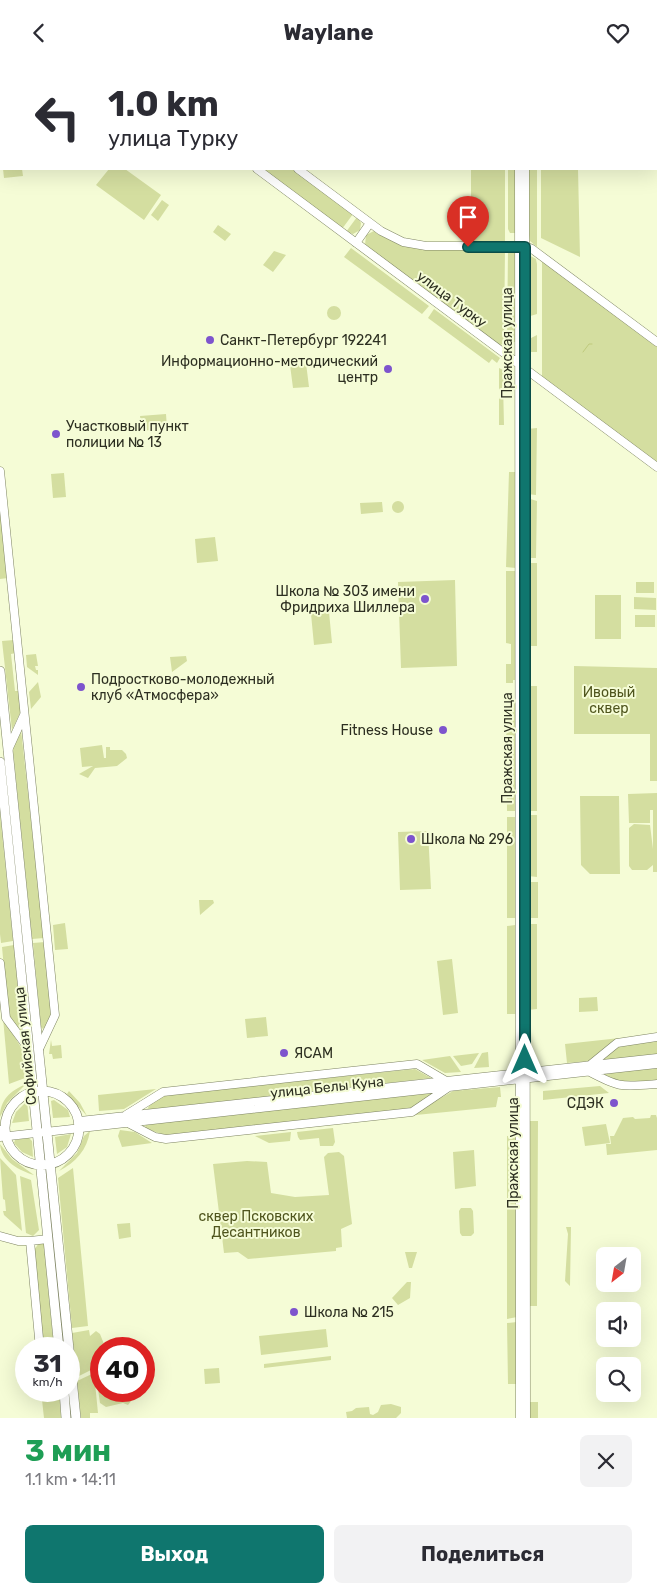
<!DOCTYPE html>
<html lang="ru">
<head>
<meta charset="utf-8">
<style>
	body { margin:0; font-family:Rubik,sans-serif; background:#f2f2f3; color:#2b2b33; height:100vh; display:flex; flex-direction:column; font-size:19px; white-space:nowrap }
	* { box-sizing:border-box; margin:0 }
	p { font-size:16px; color:#7c7c81 }
	.icon { flex:none; width:28px; height:28px; fill:none; stroke:currentColor; stroke-width:2; stroke-linecap:round; stroke-linejoin:round }
	.map { position:relative; height:1353px; overflow:hidden }
	.sheet { display:flex; flex-direction:column; background:#fff; flex:1 }
	.sheet>* { flex:none }
	.hud { position:absolute; left:0px; top:0px; width:658px; height:105px; box-shadow:0 5px 20px #0002; background:#fff; color:#2b2b33; overflow:hidden }
	.needle { width:32px; rotate:211deg }
	.tools { position:absolute; left:596px; top:1182px; display:grid; gap:10px }
	.tools a { display:grid; place-items:center; width:45px; height:45px; border-radius:8px; background:#fff; box-shadow:0 5px 20px #0002; font-size:25px }
	.speed { position:absolute; left:15px; top:1272px; display:flex; gap:10px; font-size:25px; font-weight:700; text-align:center }
	.speed>* { display:grid; place-content:center; width:65px; height:65px; border-radius:50%; background:#fff; box-shadow:0 5px 20px #0002; line-height:1 }
	.speed small { font-size:12px; font-weight:400 }
	.speed .limit { border:8px solid #d22; background:#fff; color:#111 }
	.pin { position:absolute; display:grid; place-items:center; width:42px; height:42px; color:#fff; margin:-51px -21px; border-radius:50% 50% 50% 0; rotate:-45deg; box-shadow:0 0 5px #0007 }
	.pin .icon { rotate:45deg }
	.me { position:absolute; width:55px; margin:-28px; rotate:0deg; stroke-linejoin:round; filter:drop-shadow(0 0 4px #0008) }
	.turn { display:flex; align-items:center; gap:18px; height:105px; padding:0 25px; font-size:22px }
	.turn .icon { width:65px; height:65px; stroke-width:2.5 }
	.turn b { display:block; font-size:35px; line-height:42px }
	.round { display:grid; place-items:center; flex:none; width:52px; height:52px; border-radius:8px; background:#f2f2f3 }
	.head { display:flex; align-items:center; justify-content:space-between; height:85px; padding:0 25px }
	h1 { font-size:30px; font-weight:700; line-height:38px; color:#1e9e55 }
	.action { display:flex; gap:10px; margin-top:auto; padding:10px 25px }
	.action a { flex:1; height:58px; border-radius:8px; background:#0f766e; color:#fff; font-size:20px; font-weight:700; line-height:58px; text-align:center }
	.action a+a { background:#f2f2f3; color:#2b2b33 }
	header { display:flex; justify-content:space-between; align-items:center; height:65px; padding:0 25px; background:#fff; font-size:22px; font-weight:700 }
	.map>svg:first-child { display:block }
	.green { fill:#d4dea0 }
	.lines { fill:none; stroke-linecap:round; stroke-linejoin:round }
	.stream { stroke:#bfca7d; stroke-width:1 }
	.minor-casing { stroke:#7e8462; stroke-width:9 }
	.major-casing { stroke:#7e8462; stroke-width:10 }
	.minor { stroke:#fff; stroke-width:8 }
	.major { stroke:#fff; stroke-width:9 }
	.route-casing { stroke:#0a4d48; stroke-width:12 }
	.route { stroke:#0f766e; stroke-width:9 }
	.poi-dot { fill:#7d54cd; stroke:#f5fcd6; stroke-width:2 }
	.labels { text-anchor:middle; stroke-width:4; stroke-linejoin:round; paint-order:stroke }
	.street-label { font-size:14px; fill:#2d2f21; stroke:#f5fcd6 }
	.poi-label { font-size:14px; fill:#2d2f21; stroke:#f5fcd6; text-anchor:start }
	.park-label { font-size:14px; fill:#4f551d; stroke:#f5fcd6 }
</style>
</head>
<body>
<header><svg class="icon" aria-label="back" viewBox="0 0 24 24"><path d="M15 5l-7 7 7 7"/></svg>Waylane<svg class="icon" aria-label="heart" viewBox="0 0 24 24"><path d="M12 20l-8-8c-3-5 5-10 8-4 3-6 11-1 8 4z"/></svg></header>
<div class="map">
<svg width="657" height="1353" viewBox="0 0 657 1353">
	<rect width="100%" height="100%" fill="#f5fcd6"/>
	<path class="green" d="M 3,104 L 22,104 L 23,111 L 4,113 Z
		M 109,104 L 125,104 L 161,130 L 144,155 L 96,120 Z
		M 262,104 L 293,104 L 353,149 L 342,164 Z
		M 471,104 L 505,104 L 505,176 L 471,176 Z
		M 508,104 L 515,104 L 516,168 L 510,168 L 508,164 Z
		M 527,104 L 537,104 L 537,182 L 530,176 L 529,170 L 527,169 Z
		M 541,104 L 578,104 L 580,192 L 541,173 Z
		M 162,135 L 169,140 L 158,156 L 151,150 Z
		M 357,152 L 361,158 L 360,165 L 353,169 L 346,167 Z
		M 218,160 L 231,169 L 225,176 L 213,167 Z
		M 374,166 L 399,179 L 419,184 L 505,184 L 504,278 L 499,281 L 365,180 L 366,170 Z
		M 351,183 L 429,241 L 422,249 L 344,192 Z
		M 508,184 L 515,186 L 516,277 L 507,277 Z
		M 274,186 L 286,190 L 273,207 L 263,200 Z
		M 527,189 L 536,194 L 537,199 L 537,249 L 527,252 Z
		M 542,195 L 657,281 L 657,399 L 542,313 Z
		M327 248a7 7 0 1 1 14 0a7 7 0 1 1-14 0Z
		M 434,244 L 500,293 L 497,298 L 492,294 L 489,298 L 428,253 Z
		M 537,270 L 537,287 L 530,287 L 531,273 Z
		M 306,298 L 309,322 L 293,323 L 290,300 Z
		M 499,303 L 505,306 L 505,318 L 503,318 L 504,360 L 499,360 Z
		M 166,349 L 167,363 L 142,366 L 140,351 Z
		M 537,363 L 536,430 L 527,429 L 527,364 Z
		M 509,407 L 516,407 L 516,503 L 506,502 Z
		M 64,408 L 66,432 L 53,433 L 51,409 Z
		M 527,433 L 537,436 L 536,493 L 527,493 Z
		M392 442a6 6 0 1 1 12 0a6 6 0 1 1-12 0Z
		M 0,436 L 8,513 L 0,514 Z
		M 382,437 L 383,447 L 361,449 L 360,438 Z
		M 215,472 L 218,496 L 197,498 L 195,474 Z
		M 527,498 L 537,498 L 537,581 L 528,581 Z
		M 506,506 L 516,506 L 516,615 L 513,615 L 513,618 L 506,618 L 506,599 L 511,599 L 511,579 L 506,578 Z
		M 455,515 L 457,601 L 401,603 L 398,517 Z
		M 636,517 L 654,517 L 654,528 L 636,528 Z
		M 595,530 L 621,530 L 621,574 L 595,574 Z
		M 634,532 L 656,533 L 656,545 L 634,544 Z
		M 329,547 L 332,578 L 314,580 L 311,549 Z
		M 635,550 L 655,550 L 655,562 L 635,562 Z
		M 14,575 L 16,588 L 11,589 L 15,626 L 19,626 L 21,646 L 12,665 L 2,576 Z
		M 36,589 L 38,601 L 35,601 L 36,605 L 38,605 L 38,610 L 27,602 L 26,590 Z
		M 186,591 L 187,596 L 172,607 L 170,592 Z
		M 574,601 L 657,603 L 657,716 L 650,716 L 650,669 L 574,669 Z
		M 38,617 L 41,632 L 31,644 L 29,627 Z
		M 527,621 L 537,621 L 537,746 L 527,746 Z
		M 506,637 L 516,637 L 516,746 L 507,746 Z
		M 21,665 L 44,873 L 32,874 L 13,684 Z
		M 102,680 L 104,693 L 106,693 L 106,682 L 110,682 L 110,685 L 122,685 L 126,689 L 127,693 L 117,701 L 95,703 L 88,713 L 79,709 L 93,701 L 82,702 L 80,683 Z
		M 657,728 L 657,807 L 653,807 L 653,800 L 647,805 L 632,805 L 629,801 L 629,763 L 634,759 L 650,760 L 653,784 L 653,745 L 650,745 L 650,758 L 629,758 L 628,729 Z
		M 580,731 L 619,731 L 620,809 L 590,809 L 581,800 Z
		M 0,748 L 13,876 L 1,878 L 0,869 Z
		M 528,750 L 537,750 L 537,812 L 528,811 Z
		M 507,752 L 516,752 L 516,853 L 507,853 Z
		M 428,766 L 431,824 L 400,825 L 398,767 Z
		M 531,817 L 538,817 L 538,853 L 528,853 L 528,818 Z
		M 199,835 L 213,835 L 214,838 L 200,850 Z
		M 65,858 L 68,884 L 55,885 L 53,860 Z
		M 528,859 L 537,859 L 537,944 L 528,945 Z
		M 515,860 L 516,949 L 507,949 L 507,861 Z
		M 45,877 L 52,947 L 51,953 L 43,964 L 41,962 L 33,878 Z
		M 14,880 L 22,965 L 20,967 L 11,957 L 8,947 L 2,882 Z
		M 452,894 L 458,948 L 443,950 L 437,896 Z
		M 597,932 L 598,946 L 579,947 L 579,933 Z
		M 266,952 L 268,971 L 247,973 L 245,954 Z
		M 3,953 L 22,984 L 25,1013 L 9,1019 Z
		M 620,973 L 590,996 L 567,998 L 565,979 Z
		M 51,975 L 52,981 L 61,980 L 62,993 L 53,994 L 52,989 L 49,989 Z
		M 657,975 L 657,990 L 603,996 L 602,994 L 622,979 Z
		M 488,987 L 489,1002 L 474,1003 L 482,988 Z
		M 479,988 L 472,999 L 461,1001 L 453,991 Z
		M 450,991 L 461,1007 L 445,1008 L 422,995 Z
		M 657,1002 L 657,1017 L 625,1020 L 604,1009 Z
		M 415,1004 L 431,1013 L 146,1046 L 153,1035 L 167,1029 Z
		M 26,1019 L 7,1038 L 0,1052 C 0,1035 10,1026 26,1019 Z
		M 600,1021 L 609,1028 L 543,1035 L 543,1026 Z
		M 500,1022 L 501,1032 L 498,1032 L 496,1042 L 416,1050 L 416,1047 L 453,1026 Z
		M 156,1024 L 124,1044 L 99,1046 L 98,1030 Z
		M 69,1026 L 80,1038 L 87,1051 L 67,1029 Z
		M 431,1027 L 432,1030 L 415,1043 L 407,1044 L 167,1071 L 145,1063 L 146,1058 Z
		M 54,1035 L 68,1045 L 70,1052 L 53,1053 L 51,1036 Z
		M 27,1036 L 29,1056 L 12,1058 L 16,1047 Z
		M 651,1050 L 656,1050 L 657,1053 L 657,1085 L 607,1090 L 606,1079 L 611,1079 L 610,1071 L 614,1071 L 623,1053 L 633,1052 L 635,1054 L 650,1053 Z
		M 528,1056 L 538,1056 L 537,1241 L 528,1241 Z
		M 606,1059 L 610,1078 L 585,1081 L 582,1062 Z
		M 333,1063 L 335,1077 L 333,1081 L 320,1081 L 319,1073 L 300,1075 L 298,1072 L 297,1067 Z
		M 120,1065 L 135,1067 L 152,1078 L 122,1082 L 118,1071 Z
		M 90,1066 C 87,1085 76,1097 59,1106 L 77,1088 L 84,1071 Z
		M 291,1067 L 290,1076 L 269,1078 L 255,1071 Z
		M 71,1069 L 67,1082 L 57,1089 L 55,1072 Z
		M 516,1070 L 517,1252 L 507,1254 L 507,1071 Z
		M 29,1073 L 32,1076 L 33,1092 L 22,1087 L 14,1078 L 15,1075 Z
		M 0,1079 L 12,1094 L 34,1110 C 20,1106 1,1096 0,1079 Z
		M 474,1085 L 476,1121 L 455,1124 L 453,1087 Z
		M 339,1087 L 344,1091 L 352,1159 L 341,1164 L 342,1182 L 336,1183 L 336,1186 L 248,1194 L 238,1187 L 224,1188 L 213,1099 L 247,1096 L 267,1097 L 271,1128 L 295,1132 L 329,1130 L 324,1092 L 328,1088 Z
		M 0,1093 L 16,1110 L 22,1166 L 4,1150 L 3,1146 L 6,1146 L 5,1135 L 3,1134 Z
		M 73,1103 L 88,1261 L 72,1263 L 58,1113 Z
		M 20,1111 L 31,1115 L 39,1165 L 33,1171 L 26,1168 Z
		M 461,1143 L 471,1143 L 473,1146 L 474,1168 L 471,1171 L 462,1171 L 460,1168 L 459,1146 Z
		M 130,1158 L 131,1172 L 119,1174 L 117,1159 Z
		M 566,1162 L 571,1162 L 570,1221 L 565,1216 L 568,1169 Z
		M 39,1178 L 44,1179 L 54,1284 L 43,1284 L 34,1185 Z
		M 405,1187 L 417,1187 L 412,1203 L 409,1203 Z
		M 407,1217 L 411,1217 L 410,1233 L 398,1240 L 392,1233 Z
		M 517,1257 L 517,1319 L 508,1319 L 507,1258 Z
		M 326,1264 L 328,1282 L 261,1290 L 259,1271 Z
		M 89,1265 L 90,1271 L 96,1266 L 100,1269 L 106,1284 L 101,1284 L 101,1297 L 95,1299 L 93,1304 L 77,1312 L 72,1268 Z
		M 331,1291 L 331,1295 L 264,1303 L 264,1299 Z
		M 219,1303 L 220,1318 L 205,1319 L 204,1304 Z
		M 94,1308 L 98,1348 L 90,1348 L 90,1353 L 81,1353 L 77,1316 Z
		M 101,1309 L 101,1326 L 120,1326 L 121,1329 L 124,1326 L 131,1326 L 132,1335 L 128,1340 L 123,1338 L 106,1342 L 100,1338 L 96,1310 Z
		M 41,1326 L 59,1326 L 61,1353 L 44,1353 Z
		M 528,1337 L 538,1337 L 538,1353 L 528,1353 Z
		M 391,1339 L 401,1342 L 401,1348 L 396,1353 L 347,1353 L 346,1347 L 352,1346 L 356,1343 L 369,1342 L 370,1349 L 373,1350 L 378,1347 L 381,1340 Z"/>
	<g class="lines">
		<path class="stream" d="M 583,287 L 589,279 L 592,279"/>
		<g class="minor-casing">
			<path id="minor" d="M 117,0 L 119,1
				M 158,0 L 160,1
				M 519,0 L 519,1
				M 524,0 L 524,1
				M 257,104 L 657,402
				M 298,104 L 381,166 L 403,177 L 426,181 L 525,181 L 532,184 L 657,277
				M 519,104 L 520,1353
				M 525,104 L 526,1353
				M 356,178 L 370,158
				M 0,406 L 55,950 L 39,984
				M 8,685 L 24,650
				M 0,898 L 6,953 L 29,984
				M 590,1000 L 617,978 L 657,972
				M 588,1006 C 620,1023 621,1022 657,1019
				M 126,1050 L 163,1027 L 352,1006 L 417,999 L 446,1016
				M 80,1056 L 657,993
				M 126,1057 L 155,1072 L 166,1074 L 412,1047 L 449,1022
				M 0,1065 L 4,1065
				M 0,1072 L 657,999
				M 0,1171 L 18,1176 L 30,1176
				M 40,1284 L 30,1176 L 48,1174"/>
		</g>
		<g class="major-casing">
			<path id="major" d="M 0,606 L 76,1353
				M 0,697 L 59,1284
				M5 1063a37 37 0 1 1 74 0a37 37 0 1 1-74 0Z
				M 64,1326 L 66,1353"/>
		</g>
		<use href="#minor" class="minor"/>
		<use href="#major" class="major"/>
	</g>
	<g class="lines">
		<g class="route-casing">
			<path id="route" d="M 468,182 L 525,182 L 525,995"/>
		</g>
		<use href="#route" class="route"/>
	</g>
	<g class="poi-dot">
		<circle cx="210" cy="275" r="5"/>
		<circle cx="388" cy="304" r="5"/>
		<circle cx="56" cy="369" r="5"/>
		<circle cx="425" cy="534" r="5"/>
		<circle cx="81" cy="622" r="5"/>
		<circle cx="443" cy="665" r="5"/>
		<circle cx="411" cy="774" r="5"/>
		<circle cx="284" cy="988" r="5"/>
		<circle cx="614" cy="1038" r="5"/>
		<circle cx="294" cy="1247" r="5"/>
	</g>
	<g class="labels">
		<g class="street-label">
			<text transform="translate(452 234) rotate(37)" y="5">улица Турку</text>
			<text transform="translate(507 278) rotate(-90)" y="5">Пражская улица</text>
			<text transform="translate(507 683) rotate(-90)" y="5">Пражская улица</text>
			<text transform="translate(25 981) rotate(-96)" y="5">Софийская улица</text>
			<text transform="translate(327 1022) rotate(-6)" y="5">улица Белы Куна</text>
			<text transform="translate(513 1088) rotate(-90)" y="5">Пражская улица</text>
		</g>
		<g class="poi-label">
			<text x="220" y="280">Санкт-Петербург 192241</text>
			<text x="378" y="301" text-anchor="end">Информационно-методический<tspan x="378" dy="16">центр</tspan></text>
			<text x="66" y="366">Участковый пункт<tspan x="66" dy="16">полиции № 13</tspan></text>
			<text x="415" y="531" text-anchor="end">Школа № 303 имени<tspan x="415" dy="16">Фридриха Шиллера</tspan></text>
			<text x="91" y="619">Подростково-молодежный<tspan x="91" dy="16">клуб «Атмосфера»</tspan></text>
			<text x="433" y="670" text-anchor="end">Fitness House</text>
			<text x="421" y="779">Школа № 296</text>
			<text x="294" y="993">ЯСАМ</text>
			<text x="604" y="1043" text-anchor="end">СДЭК</text>
			<text x="304" y="1252">Школа № 215</text>
		</g>
		<g class="park-label">
			<text x="609" y="632">Ивовый<tspan x="609" dy="16">сквер</tspan></text>
			<text x="256" y="1156">сквер Псковских<tspan x="256" dy="16">Десантников</tspan></text>
		</g>
	</g>
</svg>
<div class="tools">
<a><svg class="needle" viewBox="-14 -14 28 28"><path d="M0-13l5 13h-10z" fill="#e53935"/><path d="M0 13l5-13h-10z" fill="#7c7c81"/></svg></a>
<a><svg class="icon" aria-label="sound" viewBox="0 0 24 24"><path d="M4 9h4l5-4v14l-5-4H4zM17 9q2 3 0 6"/></svg></a>
<a><svg class="icon" aria-label="search" viewBox="0 0 24 24"><circle cx="10" cy="10" r="6"/><path d="M15 15l6 6"/></svg></a>
</div>
<div class="speed"><div>31<small>km/h</small></div><div class="limit">40</div></div>
<div class="pin" style="left:468px;top:182px;background:#d93025"><svg class="icon" aria-label="arrive" viewBox="0 0 24 24"><path d="M6 21V4h12l-3 4 3 4H6"/></svg></div>
<svg class="me" style="left:525px;top:995px" viewBox="-20 -20 40 40"><path d="M0-17L14 15 0 8-14 15z" fill="#0f766e" stroke="#fff" stroke-width="4"/></svg>
<div class="hud">
<div class="turn"><svg class="icon" aria-label="left" viewBox="0 0 24 24"><path d="M17 20v-9H6M10 6l-5 5 5 5"/></svg><div><b>1.0 km</b>улица Турку</div></div>
</div>
</div>
<section class="sheet">
<div class="head"><div><h1>3 мин</h1><p>1.1 km · 14:11</p></div><a class="round"><svg class="icon" aria-label="close" viewBox="0 0 24 24"><path d="M6 6l12 12M18 6L6 18"/></svg></a></div>
<div class="action"><a>Выход</a><a>Поделиться</a></div>
</section>
</body>
</html>
